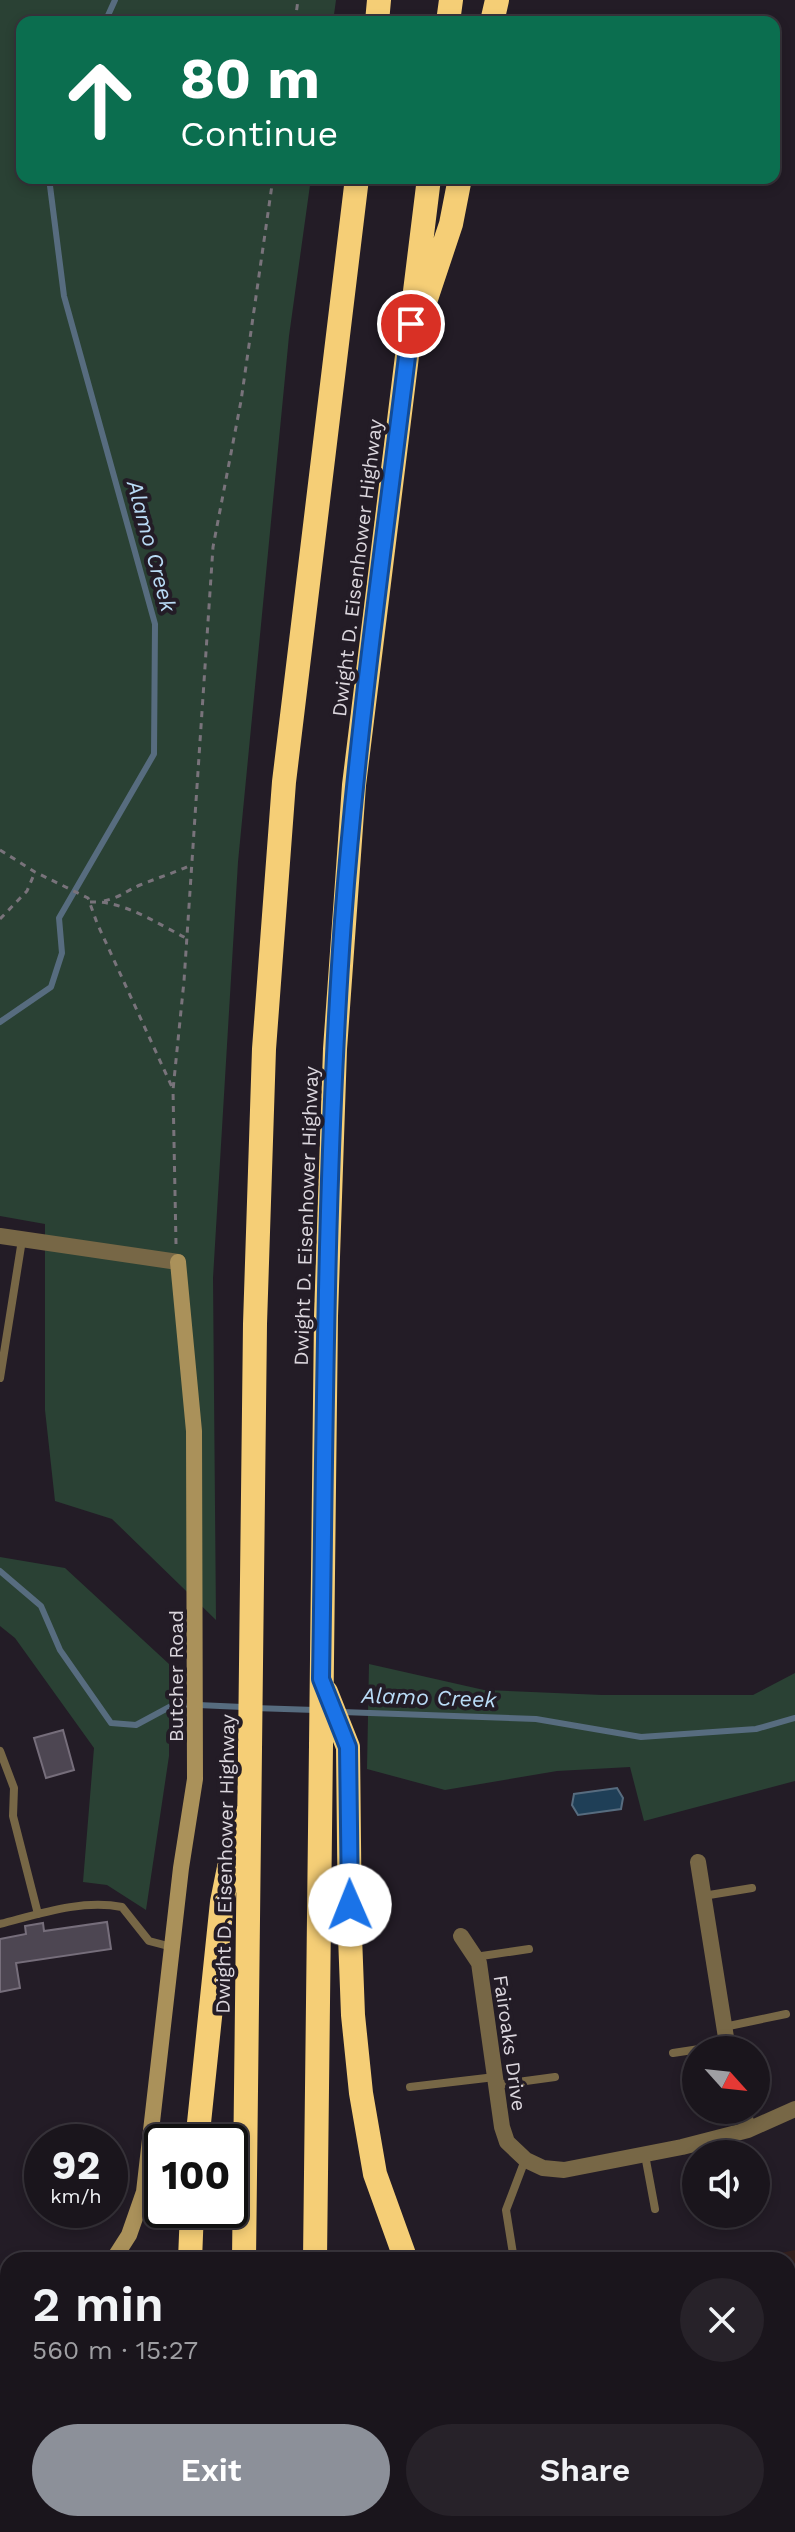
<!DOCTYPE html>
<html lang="en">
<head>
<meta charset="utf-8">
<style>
	body { margin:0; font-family:"Work Sans",sans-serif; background:#272229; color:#f1f3f6; height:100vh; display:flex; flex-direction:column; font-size:30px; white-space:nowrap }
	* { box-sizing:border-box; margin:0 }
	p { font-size:26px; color:#9f9fa3 }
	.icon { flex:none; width:44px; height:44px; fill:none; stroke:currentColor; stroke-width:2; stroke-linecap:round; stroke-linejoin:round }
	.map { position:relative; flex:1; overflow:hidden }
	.details { position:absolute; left:0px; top:2252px; width:796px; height:280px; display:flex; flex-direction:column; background:#1a151c; border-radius:24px 24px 0 0; box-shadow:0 4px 12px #0003,0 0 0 2px #38343b }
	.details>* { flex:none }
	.top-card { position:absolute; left:16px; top:16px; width:764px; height:168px; border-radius:16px; box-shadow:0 4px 12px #0003,0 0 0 2px #38343b; background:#0b6e4f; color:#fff; overflow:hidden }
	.needle { width:52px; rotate:117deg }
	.tools { position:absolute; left:682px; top:2036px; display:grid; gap:16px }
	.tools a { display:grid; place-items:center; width:88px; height:88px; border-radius:50%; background:#1a151c; box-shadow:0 4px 12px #0003,0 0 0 2px #38343b; font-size:40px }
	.speed { position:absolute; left:24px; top:2124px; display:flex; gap:16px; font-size:40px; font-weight:700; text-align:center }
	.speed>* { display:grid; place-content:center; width:104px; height:104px; border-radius:50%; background:#1a151c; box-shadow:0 4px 12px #0003,0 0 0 2px #38343b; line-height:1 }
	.speed small { font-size:20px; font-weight:400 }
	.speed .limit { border:4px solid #111; border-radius:12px; background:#fff; color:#111 }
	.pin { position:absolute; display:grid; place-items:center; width:68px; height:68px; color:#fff; margin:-34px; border:4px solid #fff; border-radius:50%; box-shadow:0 2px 8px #0007 }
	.me { position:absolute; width:88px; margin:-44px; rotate:359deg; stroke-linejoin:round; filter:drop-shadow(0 0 6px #0008) }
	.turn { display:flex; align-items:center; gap:28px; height:168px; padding:0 32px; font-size:36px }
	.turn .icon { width:104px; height:104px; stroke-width:2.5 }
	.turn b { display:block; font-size:56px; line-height:68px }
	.round { display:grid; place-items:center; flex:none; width:84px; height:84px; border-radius:42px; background:#272229 }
	.head { display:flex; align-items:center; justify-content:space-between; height:136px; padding:0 32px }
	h1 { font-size:48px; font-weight:600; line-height:60px }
	.cta { display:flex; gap:16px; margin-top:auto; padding:16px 32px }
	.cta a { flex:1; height:92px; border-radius:48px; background:#8c9099; color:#fff; font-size:32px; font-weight:600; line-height:92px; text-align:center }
	.cta a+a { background:#272229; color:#f1f3f6 }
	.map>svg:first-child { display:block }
	.commercial { fill:#33201e }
	.green { fill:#2a4134 }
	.water { fill:#1f3f57; stroke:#576c7f; stroke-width:2 }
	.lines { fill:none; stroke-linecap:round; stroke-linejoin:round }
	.stream { stroke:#576c7f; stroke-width:6 }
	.building { fill:#4d4652; stroke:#766e7b; stroke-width:2 }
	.path { stroke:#79737b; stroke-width:3; stroke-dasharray:6 6; stroke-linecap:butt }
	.lane { stroke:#776746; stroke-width:8 }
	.street { stroke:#776746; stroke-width:16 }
	.secondary { stroke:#aa915a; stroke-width:16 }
	.highway { stroke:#f5ce76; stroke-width:24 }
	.route-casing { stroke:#114b97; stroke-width:20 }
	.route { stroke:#1a73e8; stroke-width:14 }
	.labels { text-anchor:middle; stroke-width:8; stroke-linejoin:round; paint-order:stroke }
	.street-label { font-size:20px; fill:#dbd6dd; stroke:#231c26 }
	.water-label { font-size:22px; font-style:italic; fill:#b9dbf6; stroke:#231c26 }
</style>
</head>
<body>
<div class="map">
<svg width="795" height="2532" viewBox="0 0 795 2532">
	<rect width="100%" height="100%" fill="#231c26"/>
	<path class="commercial" d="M 795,2250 L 795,2532 L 521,2532 L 519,2524 L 788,2524 L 788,2260 L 746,2260 Z
		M 8,2359 L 8,2524 L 126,2524 L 123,2532 L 0,2532 L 0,2362 Z"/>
	<path class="green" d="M 0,0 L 336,0 L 333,22 L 22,22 L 22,178 L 311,178 L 289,336 L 238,862 L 213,1278 L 216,1620 L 112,1519 L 55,1501 L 45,1410 L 45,1224 L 0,1216 Z
		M 0,1557 L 65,1568 L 169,1664 L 169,1756 L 146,1910 L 107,1885 L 83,1882 L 94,1748 L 15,1638 L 0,1626 Z
		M 369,1664 L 484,1690 L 602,1695 L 753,1695 L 795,1673 L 795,1781 L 644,1821 L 630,1767 L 557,1771 L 445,1790 L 367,1769 Z"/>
	<path class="water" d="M 617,1788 L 623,1798 L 621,1809 L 578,1815 L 572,1805 L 574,1794 Z"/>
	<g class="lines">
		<path class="stream" d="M 105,22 L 115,0
			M 0,1022 L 51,987 L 62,953 L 59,918 L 154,754 L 155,624 L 64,296 L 49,178
			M 0,1571 L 41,1606 L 60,1650 L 111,1723 L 136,1725 L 175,1704 L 243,1707
			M 254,1708 L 315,1710
			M 342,1712 L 536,1719 L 641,1737 L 756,1729 L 795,1718"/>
	</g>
	<path class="building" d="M 63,1730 L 74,1770 L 46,1778 L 34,1738 Z
		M 107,1922 L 111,1949 L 16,1963 L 20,1988 L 0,1992 L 0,1939 L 26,1934 L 25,1926 L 43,1923 L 44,1931 Z"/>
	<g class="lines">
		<path class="path" d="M 295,22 L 298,0
			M 0,850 L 35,872 L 88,898 L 97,923 L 172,1087
			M 104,901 C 121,897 126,891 140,885 C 157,878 174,873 191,865
			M 90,902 C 123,900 158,924 186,938
			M 0,919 L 27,891 L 35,872
			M 176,1244 L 173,1090 L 184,981 L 213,547 L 241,401 L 273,178"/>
		<path class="lane" d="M 0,1378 L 22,1240
			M 0,1751 L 14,1788 L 13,1816 L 38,1914
			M 703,1896 L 752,1888
			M 0,1924 C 39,1914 82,1899 122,1907 L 149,1941 L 172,1947
			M 475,1957 L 529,1949
			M 724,2027 L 786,2014
			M 673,2053 L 726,2045
			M 496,2085 L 555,2077
			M 410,2087 L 495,2077
			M 645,2155 L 655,2209
			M 514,2260 L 506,2210 L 525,2160"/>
		<path class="street" d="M 0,1236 L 178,1262
			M 698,1862 L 728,2050
			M 461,1936 L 479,1963 L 502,2127 L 507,2142 L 526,2160 L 543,2168 L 564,2170 L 682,2147 L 748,2130 L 795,2109
			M 743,2110 L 748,2130"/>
		<path class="secondary" d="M 113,2260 L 129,2235 L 144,2192 L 181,1868 L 195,1779 L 194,1431 L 178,1262
			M 0,2336 L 8,2333"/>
		<path class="highway" d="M 377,22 L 379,0
			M 448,22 L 451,0
			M 492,22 L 497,0
			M 424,305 L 451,224 L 460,178
			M 326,1692 L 348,1747 L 350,1936 L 353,2015 L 361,2093 L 375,2174 L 406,2260
			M 197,2142 L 222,1902 L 239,1818
			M 190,2260 L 192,2210
			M 244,2260 L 255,1324 L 264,1049 L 284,782 L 357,178
			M 315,2260 L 326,1316 L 335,1049 L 354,785 L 429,178
			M 474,2524 L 479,2532
			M 498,2524 L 501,2532
			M 168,2532 L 171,2524
			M 191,2532 L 192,2524
			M 241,2532 L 241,2524
			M 312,2532 L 312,2524
			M 372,2532 L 378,2524"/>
	</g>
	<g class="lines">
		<g class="route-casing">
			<path id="route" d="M 350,1905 L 348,1747 L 321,1679 C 325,1426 325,1173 343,921 C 358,721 387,523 411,324"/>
		</g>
		<use href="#route" class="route"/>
	</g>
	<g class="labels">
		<g class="street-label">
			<text transform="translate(357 568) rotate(-83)" y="7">Dwight D. Eisenhower Highway</text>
			<text transform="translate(306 1216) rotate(-88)" y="7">Dwight D. Eisenhower Highway</text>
			<text transform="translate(176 1676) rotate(-90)" y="7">Butcher Road</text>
			<text transform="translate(225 1864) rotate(-89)" y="7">Dwight D. Eisenhower Highway</text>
			<text transform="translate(510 2043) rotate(82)" y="7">Fairoaks Drive</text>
		</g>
		<g class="water-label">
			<text transform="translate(152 546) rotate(75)" y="8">Alamo Creek</text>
			<text transform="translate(429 1697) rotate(2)" y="8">Alamo Creek</text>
		</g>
	</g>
</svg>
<div class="tools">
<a><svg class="needle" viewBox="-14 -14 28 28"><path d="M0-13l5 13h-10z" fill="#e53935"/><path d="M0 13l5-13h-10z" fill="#9f9fa3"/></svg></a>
<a><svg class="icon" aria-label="sound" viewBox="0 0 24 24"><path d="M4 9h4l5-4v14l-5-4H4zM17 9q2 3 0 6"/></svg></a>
</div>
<div class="speed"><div>92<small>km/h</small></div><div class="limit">100</div></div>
<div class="pin" style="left:411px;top:324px;background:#d93025"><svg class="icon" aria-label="arrive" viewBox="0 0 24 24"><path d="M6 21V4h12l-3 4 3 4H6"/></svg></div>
<svg class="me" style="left:350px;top:1905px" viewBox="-20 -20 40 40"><circle r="19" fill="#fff"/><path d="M0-13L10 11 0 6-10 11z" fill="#1a73e8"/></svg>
<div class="top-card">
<div class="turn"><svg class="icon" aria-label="ahead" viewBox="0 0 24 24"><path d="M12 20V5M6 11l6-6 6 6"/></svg><div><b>80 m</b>Continue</div></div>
</div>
<section class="details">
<div class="head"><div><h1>2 min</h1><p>560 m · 15:27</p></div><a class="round"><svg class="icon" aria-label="close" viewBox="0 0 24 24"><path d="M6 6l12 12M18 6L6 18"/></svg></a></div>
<div class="cta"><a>Exit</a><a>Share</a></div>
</section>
</div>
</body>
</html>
